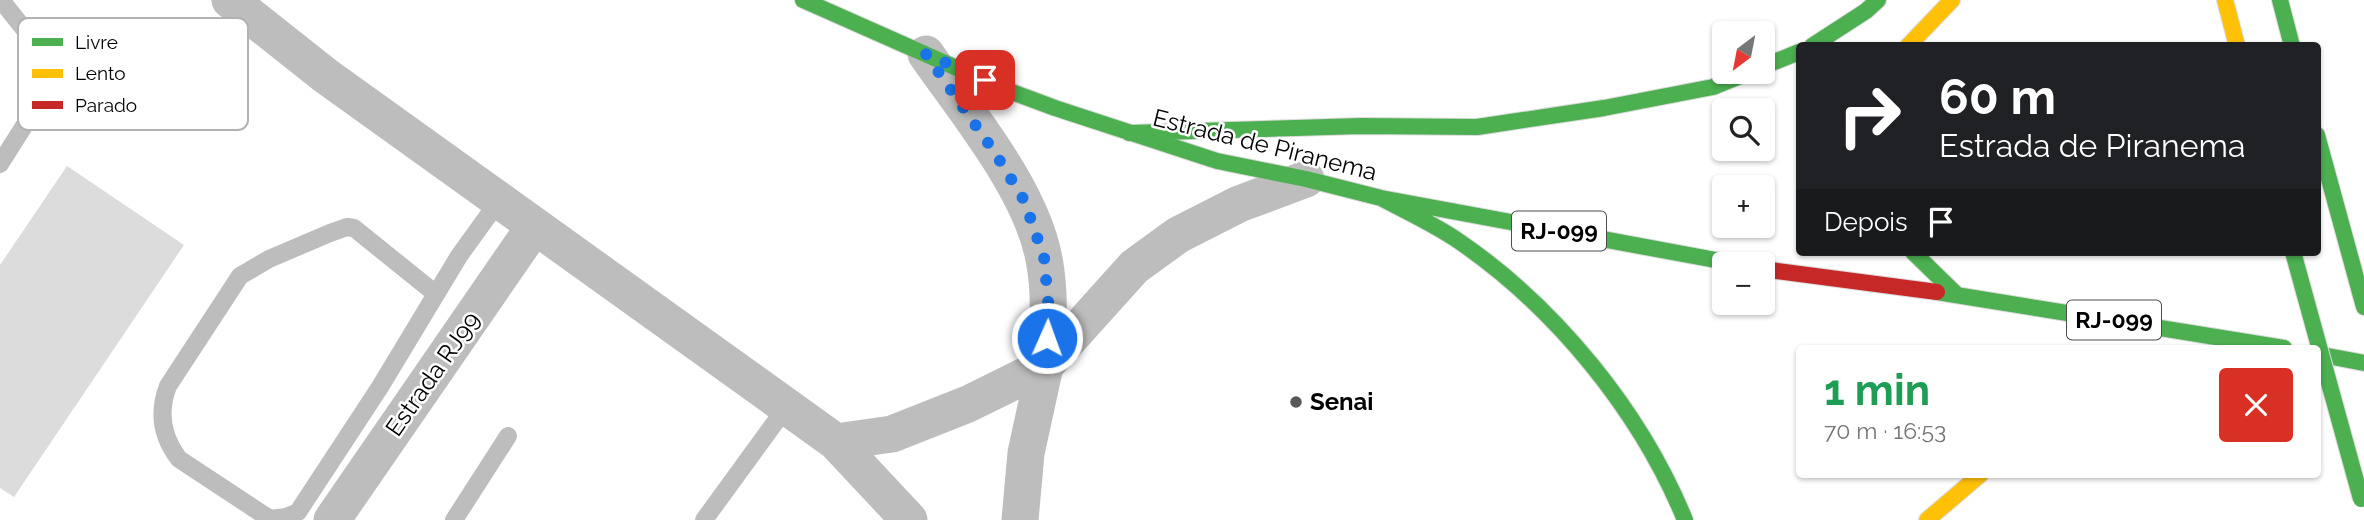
<!DOCTYPE html>
<html lang="pt">
<head>
<meta charset="utf-8">
<style>
	body { margin:0; font-family:Raleway,sans-serif; background:#f2f2f2; color:#222; height:100vh; display:flex; flex-direction:column; font-size:26px; white-space:nowrap }
	* { box-sizing:border-box; margin:0 }
	p { font-size:23px; color:#767676 }
	.icon { flex:none; width:38px; height:38px; fill:none; stroke:currentColor; stroke-width:2; stroke-linecap:round; stroke-linejoin:round }
	.map { position:relative; flex:1; overflow:hidden }
	.details { position:absolute; left:1796px; top:345px; width:525px; height:133px; display:flex; flex-direction:column; background:#fff; border-radius:7px; box-shadow:0 2px 5px #0004 }
	.details>* { flex:none }
	.banner { position:absolute; left:1796px; top:42px; width:525px; height:214px; border-radius:7px; box-shadow:0 2px 5px #0004; background:#202124; color:#fff; overflow:hidden }
	.needle { width:46px; rotate:212deg }
	.tools { position:absolute; left:1712px; top:21px; display:grid; gap:14px }
	.tools a { display:grid; place-items:center; width:63px; height:63px; border-radius:7px; background:#fff; box-shadow:0 2px 5px #0004; font-size:35px }
	.pin { position:absolute; display:grid; place-items:center; width:60px; height:60px; color:#fff; margin:-30px; border-radius:14px; box-shadow:0 4px 10px #0006 }
	.me { position:absolute; width:77px; margin:-38px; rotate:2deg; stroke-linejoin:round; filter:drop-shadow(0 0 5px #0008) }
	.turn { display:flex; align-items:center; gap:24px; height:147px; padding:0 28px; font-size:32px }
	.turn .icon { width:91px; height:91px; stroke-width:2.5 }
	.turn b { display:block; font-size:49px; line-height:60px }
	.then { display:flex; align-items:center; height:66px; padding:0 28px; background:#0003; gap:14px; font-size:26px }
	.round { display:grid; place-items:center; flex:none; width:74px; height:74px; border-radius:7px; background:#f2f2f2 }
	.headline { display:flex; align-items:center; justify-content:space-between; height:119px; padding:0 28px }
	h1 { font-size:42px; font-weight:700; line-height:52px; color:#1e9e55 }
	.map>svg:first-child { display:block }
	.building { fill:#dcdcdc }
	.lines { fill:none; stroke-linecap:round; stroke-linejoin:round }
	.fast-casing { stroke:#dbdbdb; stroke-width:18 }
	.slow-casing { stroke:#dbdbdb; stroke-width:18 }
	.jam-casing { stroke:#dbdbdb; stroke-width:18 }
	.lane { stroke:#bdbdbd; stroke-width:18 }
	.street { stroke:#bdbdbd; stroke-width:37 }
	.fast { stroke:#4caf50; stroke-width:16 }
	.slow { stroke:#ffc107; stroke-width:16 }
	.jam { stroke:#c62828; stroke-width:16 }
	.fast-bridge-casing { stroke:#dbdbdb; stroke-width:18; stroke-linecap:butt }
	.fast-bridge { stroke:#4caf50; stroke-width:16 }
	.route { stroke:#1a73e8; stroke-width:12; stroke-dasharray:0 21.6 }
	.poi-dot { fill:#595959; stroke:#fff; stroke-width:2.5 }
	.labels { text-anchor:middle; stroke-width:5; stroke-linejoin:round; paint-order:stroke }
	.shield { fill:#fff; stroke:#4c4c4c; stroke-width:2 }
	.shield-label { font-size:23px; font-weight:bold; fill:#000 }
	.street-label { font-size:24px; fill:#000; stroke:#fff }
	.poi-label { font-size:24px; font-weight:bold; fill:#000; stroke:#fff; text-anchor:start }
	.key { fill:#fff; stroke:#b2b2b2; stroke-width:2 }
	.key-label { font-size:19px; fill:#000 }
</style>
</head>
<body>
<div class="map">
<svg width="2364" height="520" viewBox="0 0 2364 520">
	<rect width="100%" height="100%" fill="#fff"/>
	<path class="building" d="M 67,166 L 184,245 L 14,497 L 0,488 L 0,265 Z"/>
	<g class="lines">
		<g class="fast-casing">
			<path id="fast" d="M 803,0 L 1004,89 L 1055,108 L 1217,161 L 1306,179 L 1381,198 L 1737,264
				M 2280,0 L 2292,46
				M 1812,46 L 1866,11 L 1878,0
				M 1762,67 L 1799,52
				M 1129,133 L 1361,126 L 1477,127 L 1604,108 L 1713,87 L 1750,72
				M 2317,135 L 2364,307
				M 1381,198 C 1407,212 1436,225 1460,242 C 1556,308 1641,412 1685,520
				M 1913,252 L 1956,294
				M 1937,292 L 2284,348
				M 2265,348 L 2272,346
				M 2317,354 L 2364,363"/>
		</g>
		<g class="slow-casing">
			<path id="slow" d="M 2225,0 L 2237,46
				M 1908,46 L 1952,0
				M 1927,520 L 1981,474"/>
		</g>
		<g class="jam-casing">
			<path id="jam" d="M 1762,269 L 1937,292"/>
		</g>
		<path class="lane" d="M 0,164 L 50,85 L 44,54 L 1,0
			M 436,294 L 354,228 L 347,227 L 330,233 L 269,259 L 240,276 L 168,386 C 158,412 162,437 179,459 L 270,519 L 286,517 L 298,512 L 380,387 L 459,256 L 498,202
			M 454,520 L 508,436
			M 704,520 L 787,406"/>
		<path class="street" d="M 230,0 L 326,76 L 836,442 L 892,434 L 968,404 L 1045,366 C 1048,330 1051,295 1044,259 C 1031,189 966,112 926,54
			M 836,442 L 909,520
			M 332,520 L 534,227
			M 1020,520 L 1026,453 L 1045,366 L 1134,267 L 1178,235 L 1239,204 L 1306,179"/>
		<use href="#fast" class="fast"/>
		<use href="#slow" class="slow"/>
		<use href="#jam" class="jam"/>
		<g class="fast-bridge-casing">
			<path id="fast-bridge" d="M 2293,252 L 2361,499"/>
		</g>
		<use href="#fast-bridge" class="fast-bridge"/>
	</g>
	<g class="lines">
		<path class="route" d="M 985,80 L 926,54 L 995,153 L 1024,200 L 1044,257 L 1049,311 L 1047,338"/>
	</g>
	<circle class="poi-dot" cx="1296" cy="402" r="7"/>
	<g class="labels">
		<g class="shield">
			<rect x="1512" y="211.5" width="94" height="39" rx="5"/>
			<rect x="2067" y="300.5" width="94" height="39" rx="5"/>
		</g>
		<g class="shield-label">
			<text x="1559" y="239">RJ-099</text>
			<text x="2114" y="328">RJ-099</text>
		</g>
		<g class="street-label">
			<text transform="translate(1265 145) rotate(14)" y="8">Estrada de Piranema</text>
			<text transform="translate(433 374) rotate(-55)" y="8">Estrada RJ99</text>
		</g>
		<g class="poi-label">
			<text x="1310" y="410">Senai</text>
		</g>
	</g>
	<rect x="18" y="18" width="230" height="112" rx="10" class="key"/>
	<rect x="32" y="38" width="31" height="8" fill="#4caf50"/>
	<rect x="32" y="69" width="31" height="9" fill="#ffc107"/>
	<rect x="32" y="101" width="31" height="8" fill="#c62828"/>
	<g class="key-label">
		<text x="75" y="49">Livre</text>
		<text x="75" y="80">Lento</text>
		<text x="75" y="112">Parado</text>
	</g>
</svg>
<div class="tools">
<a><svg class="needle" viewBox="-14 -14 28 28"><path d="M0-13l5 13h-10z" fill="#e53935"/><path d="M0 13l5-13h-10z" fill="#767676"/></svg></a>
<a><svg class="icon" aria-label="search" viewBox="0 0 24 24"><circle cx="10" cy="10" r="6"/><path d="M15 15l6 6"/></svg></a>
<a>+</a>
<a>−</a>
</div>
<div class="pin" style="left:985px;top:80px;background:#d93025"><svg class="icon" aria-label="arrive" viewBox="0 0 24 24"><path d="M6 21V4h12l-3 4 3 4H6"/></svg></div>
<svg class="me" style="left:1047px;top:338px" viewBox="-20 -20 40 40"><circle r="17" fill="#1a73e8" stroke="#fff" stroke-width="3"/><path d="M0-11L8 9 0 5-8 9z" fill="#fff"/></svg>
<div class="banner">
<div class="turn"><svg class="icon" aria-label="right" viewBox="0 0 24 24"><path d="M7 20v-9h11M14 6l5 5-5 5"/></svg><div><b>60 m</b>Estrada de Piranema</div></div>
<div class="then">Depois<svg class="icon" aria-label="arrive" viewBox="0 0 24 24"><path d="M6 21V4h12l-3 4 3 4H6"/></svg></div>
</div>
<section class="details">
<div class="headline"><div><h1>1 min</h1><p>70 m · 16:53</p></div><a class="round" style="background:#d93025;color:#fff"><svg class="icon" aria-label="close" viewBox="0 0 24 24"><path d="M6 6l12 12M18 6L6 18"/></svg></a></div>
</section>
</div>
</body>
</html>
